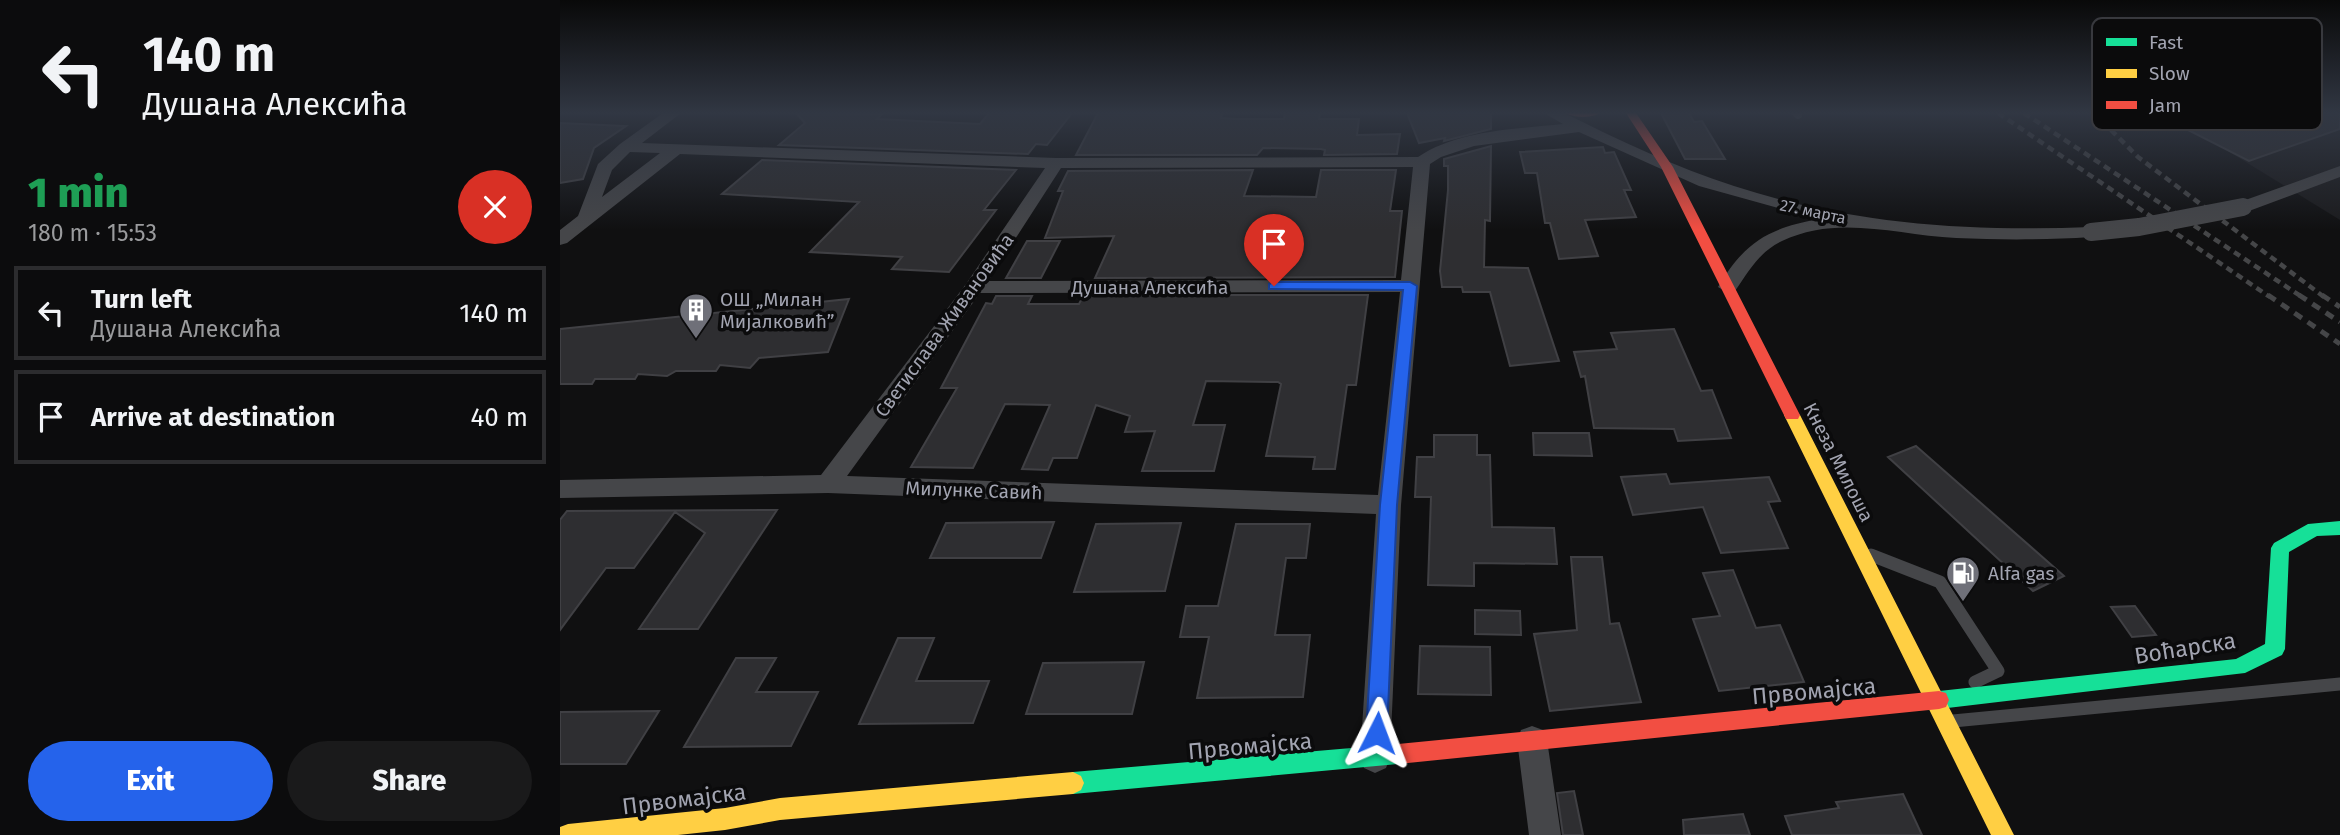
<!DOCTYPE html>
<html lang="en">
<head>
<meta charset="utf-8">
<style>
	body { margin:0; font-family:"Fira Sans",sans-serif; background:#1a1a1b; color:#f1f3f6; height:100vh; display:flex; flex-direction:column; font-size:26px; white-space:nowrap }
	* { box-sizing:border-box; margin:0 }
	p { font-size:23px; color:#9a9b9d }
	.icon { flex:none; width:38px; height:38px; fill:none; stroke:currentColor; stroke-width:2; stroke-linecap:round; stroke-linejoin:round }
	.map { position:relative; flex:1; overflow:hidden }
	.drawer { display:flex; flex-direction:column; background:#0c0c0d; width:560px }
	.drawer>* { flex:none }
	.guide { background:#0c0c0d; color:#f1f3f6; overflow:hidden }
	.pin { position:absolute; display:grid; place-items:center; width:60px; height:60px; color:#fff; margin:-72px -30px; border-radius:50% 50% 50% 0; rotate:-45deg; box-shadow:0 0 7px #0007 }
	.pin .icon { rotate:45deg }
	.me { position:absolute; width:77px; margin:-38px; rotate:3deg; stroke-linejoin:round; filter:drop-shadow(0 0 5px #0008) }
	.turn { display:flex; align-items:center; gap:24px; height:147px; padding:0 28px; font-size:32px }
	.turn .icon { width:91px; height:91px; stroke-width:2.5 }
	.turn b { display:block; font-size:49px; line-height:60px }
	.round { display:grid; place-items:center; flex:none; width:74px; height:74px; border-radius:37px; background:#1a1a1b }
	.headline { display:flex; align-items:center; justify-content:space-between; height:119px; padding:0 28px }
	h1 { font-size:42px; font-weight:800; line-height:52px; color:#1e9e55 }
	.cta { display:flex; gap:14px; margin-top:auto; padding:14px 28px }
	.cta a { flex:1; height:80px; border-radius:42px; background:#2563eb; color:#fff; font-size:28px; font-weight:800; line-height:80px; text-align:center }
	.cta a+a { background:#1a1a1b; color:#f1f3f6 }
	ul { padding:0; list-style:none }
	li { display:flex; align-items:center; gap:21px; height:94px; margin:0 14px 10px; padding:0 14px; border:4px solid #2c2c2e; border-radius:0px }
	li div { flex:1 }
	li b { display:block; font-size:26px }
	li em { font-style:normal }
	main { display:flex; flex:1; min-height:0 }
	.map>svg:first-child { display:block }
	.built { fill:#1b1b1d }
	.building { fill:#2e2e31; stroke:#404044; stroke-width:2 }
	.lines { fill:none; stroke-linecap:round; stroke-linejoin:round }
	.lane-far1 { stroke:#454649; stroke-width:8 }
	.lane { stroke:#454649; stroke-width:13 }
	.street { fill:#454649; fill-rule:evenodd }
	.fast { fill:#16e098; fill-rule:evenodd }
	.slow { fill:#ffcf43; fill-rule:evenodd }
	.jam { fill:#f24e42; fill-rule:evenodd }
	.rail-far1 { stroke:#454648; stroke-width:4.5; stroke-dasharray:7 5; stroke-linecap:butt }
	.rail { stroke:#454648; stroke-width:5; stroke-dasharray:9 7; stroke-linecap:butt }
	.street-bridge { stroke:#454649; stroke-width:18 }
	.route { fill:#2563eb; stroke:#184099; stroke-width:2 }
	.labels { text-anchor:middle; stroke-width:7; stroke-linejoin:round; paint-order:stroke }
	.far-street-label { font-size:16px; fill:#a2a4b1; stroke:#0b0b0c }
	.street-label { font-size:19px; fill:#a2a4b1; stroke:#0b0b0c }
	.poi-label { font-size:19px; fill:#a2a4b1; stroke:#0b0b0c; text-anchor:start }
	.near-street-label { font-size:23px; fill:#a2a4b1; stroke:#0b0b0c }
	.key { fill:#0b0b0c; stroke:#38393e; stroke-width:2 }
	.key-label { font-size:19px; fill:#a2a4b1 }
</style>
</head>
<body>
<main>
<section class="drawer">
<div class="guide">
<div class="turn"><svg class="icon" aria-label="left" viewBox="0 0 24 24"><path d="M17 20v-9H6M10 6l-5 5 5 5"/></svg><div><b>140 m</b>Душана Алексића</div></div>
</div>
<div class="headline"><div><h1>1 min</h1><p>180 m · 15:53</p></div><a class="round" style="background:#d93025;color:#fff"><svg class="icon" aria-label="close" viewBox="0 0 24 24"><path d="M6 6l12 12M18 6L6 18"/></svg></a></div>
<ul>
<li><svg class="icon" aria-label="left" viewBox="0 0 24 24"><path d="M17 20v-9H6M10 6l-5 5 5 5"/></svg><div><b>Turn left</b><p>Душана Алексића</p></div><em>140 m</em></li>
<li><svg class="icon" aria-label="arrive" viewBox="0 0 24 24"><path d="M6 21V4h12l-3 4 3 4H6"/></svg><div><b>Arrive at destination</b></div><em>40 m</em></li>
</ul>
<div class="cta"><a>Exit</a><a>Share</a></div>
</section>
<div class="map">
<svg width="1780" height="835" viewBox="0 0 1780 835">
	<rect width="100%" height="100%" fill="#101011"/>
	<path class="built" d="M 1606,113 L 1780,113 L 1780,220 Z"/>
	<path class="building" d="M 236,113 L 322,114 L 317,119 L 420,124 L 429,113 L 512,113 L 487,145 L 476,144 L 468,154 L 219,145 L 245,123 Z
		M 538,113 L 662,113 L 661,118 L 676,119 L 724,119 L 725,113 L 760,113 L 759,119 L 799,119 L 797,135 L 840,134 L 837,154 L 764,155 L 765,150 L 761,149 L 703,148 L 697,155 L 516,155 Z
		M 847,113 L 931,113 L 931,129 L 884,141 L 885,138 L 859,143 Z
		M 1101,113 L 1129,113 L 1134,122 L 1142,121 L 1165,159 L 1125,159 Z
		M 1686,113 L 1780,113 L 1780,129 L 1689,161 L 1628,130 Z
		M 0,123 L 66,126 L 34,148 L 23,179 L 0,183 Z
		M 931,146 L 930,221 L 925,220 L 924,267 L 968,268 L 999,361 L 950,366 L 930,292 L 903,292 L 902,287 L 882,287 L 880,271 L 888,190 L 888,166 L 884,166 L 884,159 Z
		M 1043,147 L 1045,153 L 1054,152 L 1071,190 L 1064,190 L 1076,217 L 1025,220 L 1038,256 L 999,259 L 990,223 L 985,223 L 977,173 L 965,173 L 960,152 Z
		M 202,160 L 456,170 L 424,210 L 436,210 L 389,272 L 332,269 L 342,257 L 250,252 L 299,202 L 162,194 Z
		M 693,170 L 684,196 L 756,197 L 761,170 L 836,170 L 830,211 L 842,211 L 835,277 L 535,278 L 554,236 L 485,238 L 503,191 L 498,191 L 508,171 Z
		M 467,241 L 500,241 L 481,278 L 446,278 Z
		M 527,295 L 808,295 L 796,385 L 787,385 L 775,469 L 753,469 L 755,457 L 706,456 L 721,384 L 718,382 L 646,381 L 633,425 L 665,425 L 654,471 L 582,471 L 595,431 L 565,432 L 570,416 L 536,405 L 517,458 L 493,458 L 488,470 L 462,469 L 490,405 L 445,404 L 413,468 L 351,467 L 397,388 L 381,388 L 426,303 L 432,304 L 436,296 L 472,296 L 468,304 L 519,304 L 523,296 Z
		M 289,299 L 268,352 L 199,358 L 190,368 L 160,365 L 156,371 L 116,371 L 107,376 L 78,374 L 75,379 L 35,379 L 32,384 L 0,384 L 0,329 Z
		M 1114,329 L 1141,391 L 1152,390 L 1171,438 L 1118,441 L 1114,429 L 1034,428 L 1025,376 L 1021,377 L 1014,352 L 1057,349 L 1051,333 Z
		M 973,433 L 1029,433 L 1032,456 L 974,455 Z
		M 874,435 L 917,435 L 917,455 L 930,455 L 932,527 L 994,528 L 997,564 L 914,563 L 914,586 L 868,585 L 871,497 L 855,497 L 857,457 L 874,457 Z
		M 1356,446 L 1504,576 L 1473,591 L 1328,457 Z
		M 1106,474 L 1110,484 L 1209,477 L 1220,501 L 1208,502 L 1228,548 L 1161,553 L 1143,507 L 1073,515 L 1061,477 Z
		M 217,510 L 138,629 L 79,629 L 145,533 L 115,512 L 74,568 L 46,568 L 0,630 L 0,520 L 7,511 Z
		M 494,522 L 481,558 L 370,558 L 386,523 Z
		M 621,523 L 605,591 L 514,592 L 536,524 Z
		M 676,524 L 750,524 L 746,558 L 726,558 L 715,635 L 750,635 L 743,697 L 637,698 L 649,637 L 620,637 L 626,606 L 658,606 Z
		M 1011,557 L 1042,557 L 1050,624 L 1059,623 L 1081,702 L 990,711 L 974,634 L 1017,630 Z
		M 1173,570 L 1196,628 L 1220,625 L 1244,682 L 1159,691 L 1133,619 L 1160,616 L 1143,573 Z
		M 1575,606 L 1596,635 L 1572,637 L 1551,607 Z
		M 915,610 L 960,611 L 961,635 L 915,634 Z
		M 338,638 L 374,638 L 356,681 L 429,681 L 413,723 L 299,724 Z
		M 860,646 L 930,647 L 931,695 L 858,694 Z
		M 176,658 L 216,658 L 196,692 L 258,692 L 231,746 L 124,747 Z
		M 584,662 L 572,714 L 466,714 L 483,663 Z
		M 99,711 L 66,764 L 0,764 L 0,712 Z
		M 1014,791 L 1023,835 L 1003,835 L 997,793 Z
		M 1343,794 L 1362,835 L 1232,835 L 1225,816 L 1279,808 L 1276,802 Z
		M 1183,814 L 1190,835 L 1124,835 L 1123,820 Z"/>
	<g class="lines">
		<path class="lane-far1" d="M 1236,113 L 1238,115"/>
		<path class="lane" d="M 1311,555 L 1380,582 L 1438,671 L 1415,682
			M 1393,721 L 1780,684"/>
		<path class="street" d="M 103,113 L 121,113 L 82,143 L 496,158 L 858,157 C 898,130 956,129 1003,124 L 984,113 L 1004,113 C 1059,140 1115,167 1174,186 C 1290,224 1410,232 1531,227 L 1540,232 L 1531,237 C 1486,240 1441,240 1396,238 C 1337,235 1278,214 1222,241 C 1199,252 1189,271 1175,291 L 1168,293 L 1158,287 C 1185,242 1207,229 1258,219 L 1139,186 L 1019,132 L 914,146 L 881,157 L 870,164 L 841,505 L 830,758 L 826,768 L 815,773 L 804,768 L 800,758 L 816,514 L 268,493 L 0,498 L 0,480 L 261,475 L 406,284 L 485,168 L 120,154 L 7,243 L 0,245 L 0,230 L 18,216 L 38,164 L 60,144 ZM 70,152 L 100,153 L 42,197 L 52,170 ZM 853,167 L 841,280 L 428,281 L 501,168 ZM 840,292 L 818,495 L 287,476 L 420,293 Z
			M 1780,166 L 1780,177 L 1689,211 L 1677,211 L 1674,207 L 1677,203 Z
			M 972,726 L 983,730 L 987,740 L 1001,835 L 969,835 L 957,740 L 961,730 Z"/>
		<path class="fast" d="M 1780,521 L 1780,535 L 1757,536 L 1729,552 L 1725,649 L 1722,655 L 1685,673 L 1379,709 L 1372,707 L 1369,700 L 1372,693 L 1379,691 L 1676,659 L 1705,644 L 1711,548 L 1714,543 L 1748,524 Z
			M 838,744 L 846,747 L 849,754 L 846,761 L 838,764 L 513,794 L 505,790 L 502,783 L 505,776 L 513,772 Z"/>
		<path class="slow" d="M 1232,410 L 1240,415 L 1454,835 L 1431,835 L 1224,415 Z
			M 513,772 L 521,776 L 524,783 L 521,790 L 513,794 L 220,820 L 165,830 L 118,835 L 0,835 L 0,827 L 8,824 L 165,808 L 220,798 Z"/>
		<path class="jam" d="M 1006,113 L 1040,113 C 1033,118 1013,118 1006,113 Z
			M 1066,113 L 1076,113 L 1113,167 L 1240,415 L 1238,419 L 1226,419 L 1224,415 L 1101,167 Z
			M 1379,691 L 1386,693 L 1389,700 L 1386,707 L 1379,709 L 838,764 L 830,761 L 827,754 L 830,747 L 838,744 Z"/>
		<path class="rail-far1" d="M 1438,113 L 1710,297
			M 1464,113 L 1742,297
			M 1534,113 L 1578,157 L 1764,297"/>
		<path class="rail" d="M 1708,295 L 1780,344
			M 1739,295 L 1780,322
			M 1762,295 L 1780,307"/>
		<path class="street-bridge" d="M 1531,232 L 1579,227 L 1683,207"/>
	</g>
	<linearGradient id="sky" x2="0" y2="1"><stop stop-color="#090909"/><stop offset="0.49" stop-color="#313743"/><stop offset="1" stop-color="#313743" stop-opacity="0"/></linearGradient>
	<rect width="1780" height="230" fill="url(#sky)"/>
	<path class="route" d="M 714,282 L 850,282 L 857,286 L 837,505 L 827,733 L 824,739 L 817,742 L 809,739 L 806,733 L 820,505 L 843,290 L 709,289 L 709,284 Z"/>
	<defs>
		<g id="building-pin" transform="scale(1.75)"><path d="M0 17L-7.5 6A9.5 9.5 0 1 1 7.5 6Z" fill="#6f7079" stroke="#0b0b0c"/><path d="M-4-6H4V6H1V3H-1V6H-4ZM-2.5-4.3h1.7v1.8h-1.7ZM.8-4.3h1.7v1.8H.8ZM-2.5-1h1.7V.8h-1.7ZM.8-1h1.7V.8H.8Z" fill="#fff"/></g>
		<g id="fuel-pin" transform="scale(1.75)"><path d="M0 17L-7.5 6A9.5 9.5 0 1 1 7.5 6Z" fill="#6f7079" stroke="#0b0b0c"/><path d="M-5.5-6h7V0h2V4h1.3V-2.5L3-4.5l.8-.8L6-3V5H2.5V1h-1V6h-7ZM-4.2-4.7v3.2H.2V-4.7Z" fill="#fff"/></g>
	</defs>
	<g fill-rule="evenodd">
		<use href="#building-pin" x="136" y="310"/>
		<use href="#fuel-pin" x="1403" y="573"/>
	</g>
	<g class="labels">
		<g class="far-street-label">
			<text transform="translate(1253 211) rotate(12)" y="6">27. марта</text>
		</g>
		<g class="street-label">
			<text x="590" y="294">Душана Алексића</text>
			<text transform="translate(384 325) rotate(-54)" y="7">Светислава Живановића</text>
			<text transform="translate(1279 462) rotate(63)" y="7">Кнеза Милоша</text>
			<text transform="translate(414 490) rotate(2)" y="7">Милунке Савић</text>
		</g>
		<g class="poi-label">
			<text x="160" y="306">ОШ „Милан<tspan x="160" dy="22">Мијалковић”</tspan></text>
			<text x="1428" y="580">Alfa gas</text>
		</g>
		<g class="near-street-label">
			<text transform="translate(1625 648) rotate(-9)" y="8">Воћарска</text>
			<text transform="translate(1254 691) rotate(-5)" y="8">Првомајска</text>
			<text transform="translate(690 746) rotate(-5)" y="8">Првомајска</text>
			<text transform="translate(124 799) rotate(-7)" y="8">Првомајска</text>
		</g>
	</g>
	<rect x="1532" y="18" width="230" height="112" rx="10" class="key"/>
	<rect x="1546" y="38" width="31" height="8" fill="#16e098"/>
	<rect x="1546" y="69" width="31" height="9" fill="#ffcf43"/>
	<rect x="1546" y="101" width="31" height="8" fill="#f24e42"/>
	<g class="key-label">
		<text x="1589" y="49">Fast</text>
		<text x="1589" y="80">Slow</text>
		<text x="1589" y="112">Jam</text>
	</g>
</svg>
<div class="pin" style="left:714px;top:286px;background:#d93025"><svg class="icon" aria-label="arrive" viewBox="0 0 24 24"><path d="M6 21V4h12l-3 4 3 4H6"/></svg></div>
<svg class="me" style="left:817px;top:733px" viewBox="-20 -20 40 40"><path d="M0-17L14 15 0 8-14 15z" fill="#2563eb" stroke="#fff" stroke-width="4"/></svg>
</div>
</main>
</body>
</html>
